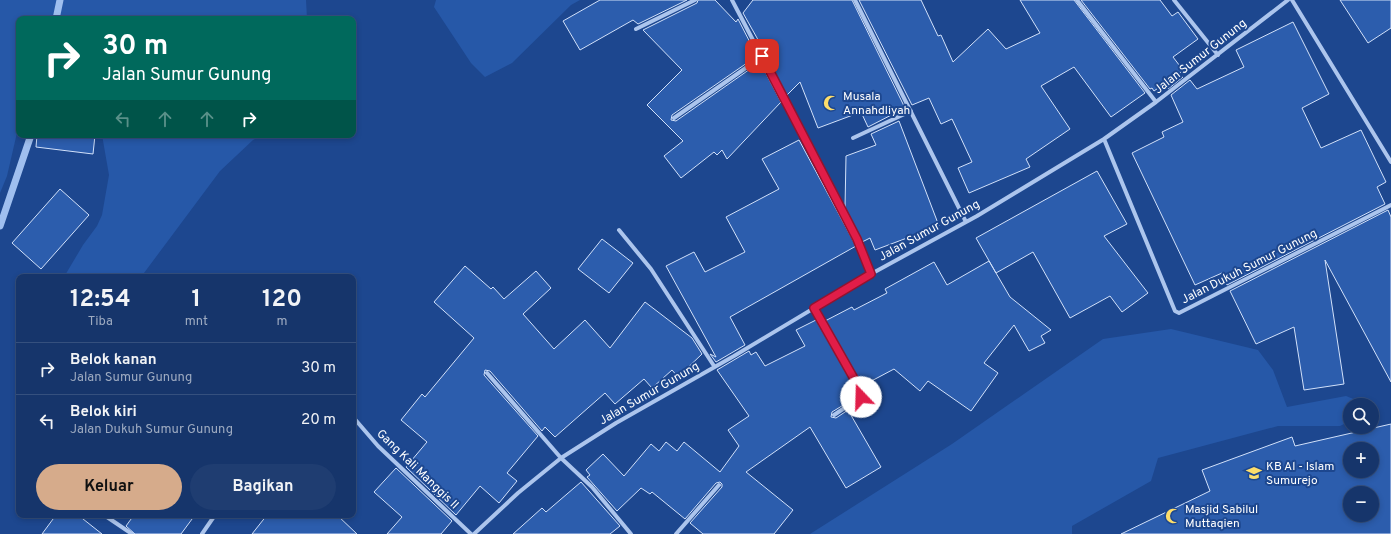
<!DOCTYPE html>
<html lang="id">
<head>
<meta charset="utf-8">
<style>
	body { margin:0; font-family:Overpass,sans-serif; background:#1f3d71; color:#f1f3f6; height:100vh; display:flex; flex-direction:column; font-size:15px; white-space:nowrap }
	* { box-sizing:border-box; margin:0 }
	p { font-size:13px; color:#9eabc1 }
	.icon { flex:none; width:22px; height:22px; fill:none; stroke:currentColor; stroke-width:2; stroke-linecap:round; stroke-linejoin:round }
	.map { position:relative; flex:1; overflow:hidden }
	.drawer { position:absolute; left:16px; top:274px; width:340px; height:244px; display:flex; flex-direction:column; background:#16356b; border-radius:8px; box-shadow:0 2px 6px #0003,0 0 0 1px #35507e }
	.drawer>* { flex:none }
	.top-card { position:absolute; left:16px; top:16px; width:340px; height:122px; border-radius:8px; box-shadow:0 2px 6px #0003,0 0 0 1px #35507e; background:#00695c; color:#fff; overflow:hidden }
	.tools { position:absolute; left:1343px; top:398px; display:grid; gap:8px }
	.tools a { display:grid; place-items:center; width:36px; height:36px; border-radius:50%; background:#16356b; box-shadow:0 2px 6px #0003,0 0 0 1px #35507e; font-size:20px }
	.pin { position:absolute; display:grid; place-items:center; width:34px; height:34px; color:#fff; margin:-17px; border-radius:8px; box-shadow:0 2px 6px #0006 }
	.me { position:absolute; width:44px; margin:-22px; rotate:339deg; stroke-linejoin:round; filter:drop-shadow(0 0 3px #0008) }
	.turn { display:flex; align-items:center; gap:14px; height:84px; padding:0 20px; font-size:18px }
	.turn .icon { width:52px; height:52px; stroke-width:2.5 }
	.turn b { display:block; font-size:28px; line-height:34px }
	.lanes { display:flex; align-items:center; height:38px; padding:0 20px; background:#0003; justify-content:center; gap:20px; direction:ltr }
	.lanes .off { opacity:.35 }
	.eta { display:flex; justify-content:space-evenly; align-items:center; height:68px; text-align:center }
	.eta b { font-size:24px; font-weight:700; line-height:28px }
	.primary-button { display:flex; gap:8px; margin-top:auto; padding:8px 20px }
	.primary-button a { flex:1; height:46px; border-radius:24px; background:#d6ab8b; color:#111; font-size:16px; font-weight:700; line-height:46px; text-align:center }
	.primary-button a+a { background:#1f3d71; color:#f1f3f6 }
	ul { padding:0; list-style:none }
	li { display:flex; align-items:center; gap:12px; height:52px; padding:0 20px; border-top:1px solid #35507e }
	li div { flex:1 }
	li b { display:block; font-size:15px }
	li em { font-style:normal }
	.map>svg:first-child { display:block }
	.green { fill:#2658a8 }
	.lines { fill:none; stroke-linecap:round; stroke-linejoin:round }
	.stream { stroke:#9fbfef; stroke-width:7 }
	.building { fill:#2c5dad; stroke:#d2e1fa; fill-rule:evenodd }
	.street { stroke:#acc5ed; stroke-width:4 }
	.route-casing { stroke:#92132f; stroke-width:10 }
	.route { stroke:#e11d48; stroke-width:7 }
	.labels { text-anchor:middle; stroke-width:4; stroke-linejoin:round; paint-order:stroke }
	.street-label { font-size:12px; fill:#fff; stroke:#1d478f }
	.poi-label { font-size:12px; fill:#fff; stroke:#1d478f; text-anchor:start }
</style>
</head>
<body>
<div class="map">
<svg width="1391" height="534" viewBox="0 0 1391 534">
	<rect width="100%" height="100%" fill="#1d478f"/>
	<path class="green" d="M 0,0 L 306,0 L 307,19 L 19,19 L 19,124 L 7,176 L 0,193 Z
		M 436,0 L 580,0 L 571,5 L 512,63 L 485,77 L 471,63 L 434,7 Z
		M 102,135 L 263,135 L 253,140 L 220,171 L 141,277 L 64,277 L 83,245 L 97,226 L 102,215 L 109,175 Z
		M 1171,329 L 1258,350 L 1273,370 L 1287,407 L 1346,396 L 1356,400 L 1356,405 L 1350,405 L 1350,421 L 1340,426 L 1278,426 L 1158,458 L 1151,481 L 1072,526 L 1072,534 L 810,534 L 952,444 L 1103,339 Z"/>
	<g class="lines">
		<path class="stream" d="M 56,19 L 60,0
			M 0,226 L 31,135"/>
	</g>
	<path class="building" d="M 600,0 L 687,0 L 638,24 L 633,20 L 580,50 L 563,21 Z
		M 698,0 L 715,0 L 736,22 L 738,19 L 757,56 L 672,115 L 671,120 L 676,121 L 760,62 L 781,102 L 727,159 L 722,150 L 717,155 L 714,152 L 681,178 L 664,156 L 683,141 L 647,105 L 682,70 L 643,30 L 697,3 Z
		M 753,0 L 852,0 L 905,108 L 868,127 L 861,112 L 818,128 L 800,82 L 786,96 L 766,54 L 743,13 Z
		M 859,0 L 921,0 L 938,36 L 941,35 L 953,62 L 988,29 L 1006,49 L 1040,33 L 1020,0 L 1074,0 L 1145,93 L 1111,117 L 1074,67 L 1041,86 L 1070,129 L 1026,159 L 1030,167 L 969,193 L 958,168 L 972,162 L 952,119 L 941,124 L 929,98 L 912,105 Z
		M 1081,0 L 1160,0 L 1172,16 L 1178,12 L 1198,39 L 1173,57 L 1183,70 L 1169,84 L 1183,77 L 1168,89 L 1165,83 L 1154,91 L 1152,88 L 1150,89 Z
		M 1340,0 L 1391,0 L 1391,28 L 1368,43 Z
		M 1293,22 L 1329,94 L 1302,108 L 1321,148 L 1361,130 L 1386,182 L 1377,187 L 1385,204 L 1227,285 L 1222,273 L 1195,285 L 1132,153 L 1164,137 L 1162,132 L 1183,122 L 1171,95 L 1190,80 L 1197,89 L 1244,67 L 1236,50 Z
		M 899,121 L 939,226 L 875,250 L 870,238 L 862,242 L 845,208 L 846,156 L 876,145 L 871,134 Z
		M 37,135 L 95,135 L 93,154 L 36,147 Z
		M 799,140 L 856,246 L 730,317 L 745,345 L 716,362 L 710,354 L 716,357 L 666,266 L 694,252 L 705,272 L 745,252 L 726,217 L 779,189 L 762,159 Z
		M 1097,171 L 1127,224 L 1104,236 L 1148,293 L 1122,312 L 1110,296 L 1070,318 L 1033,252 L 996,273 L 976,238 Z
		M 60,189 L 89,215 L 41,269 L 12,243 Z
		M 1388,210 L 1391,217 L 1391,382 L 1325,260 L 1344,384 L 1304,390 L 1294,327 L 1256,344 L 1230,291 Z
		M 602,239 L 633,263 L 609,293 L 578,269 Z
		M 989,261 L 1010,297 L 1051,330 L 1041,336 L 1045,343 L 1029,351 L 1014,325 L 984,363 L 998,373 L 971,411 L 928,381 L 920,391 L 894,369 L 862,386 L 825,321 L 852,307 L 854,310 L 887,293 L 885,289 L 934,262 L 947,285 Z
		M 465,266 L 491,289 L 493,287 L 504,299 L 536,271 L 551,288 L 523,314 L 554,349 L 585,320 L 610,348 L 645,302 L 692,338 L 702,354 L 678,377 L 672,370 L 652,388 L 644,379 L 615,404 L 605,393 L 555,437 L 545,427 L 542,431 L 490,371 L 485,370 L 484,375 L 538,436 L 507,473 L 517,481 L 499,503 L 480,486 L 456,515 L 406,467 L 427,442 L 401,420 L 422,394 L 425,397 L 474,338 L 434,302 Z
		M 816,320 L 856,389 L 841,397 L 845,404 L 832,412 L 831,417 L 836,418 L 848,410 L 881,467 L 846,488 L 810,427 L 746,472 L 793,510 L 774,534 L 703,534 L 690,523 L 722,487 L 722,484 L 720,482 L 716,483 L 685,519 L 652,492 L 650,494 L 641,488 L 617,511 L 587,477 L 590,475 L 586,470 L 603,454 L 624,476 L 651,444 L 659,451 L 666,442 L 677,451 L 684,442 L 720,472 L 739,446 L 728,430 L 749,416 L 717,370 L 749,351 L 751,355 L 756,352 L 765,366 L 805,346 L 796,330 Z
		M 1391,424 L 1391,534 L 1121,534 L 1210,491 L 1202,470 L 1292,437 L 1295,446 ZM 1350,449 L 1372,449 L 1372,471 L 1350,471 ZM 1350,493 L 1372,493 L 1372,515 L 1350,515 Z
		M 396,468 L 452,521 L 441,534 L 387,534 L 402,517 L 374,492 Z
		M 581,482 L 620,526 L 610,534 L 513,534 L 542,508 L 546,512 Z
		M 56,515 L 78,515 L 102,534 L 42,534 Z
		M 134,515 L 195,515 L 181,534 L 135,534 L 126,526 Z
		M 267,515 L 337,515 L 357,534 L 252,534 Z"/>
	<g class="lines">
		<path class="street" d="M 732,0 L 857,239 L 871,274
			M 855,0 L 966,222
			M 1077,0 L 1156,102
			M 1174,0 L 1218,55
			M 1292,0 L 1391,162
			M 636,29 L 695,0
			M 674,118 L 763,56
			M 853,138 L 911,111
			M 1104,139 L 1175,311 L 1179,313 L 1391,205
			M 619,230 L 651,269 L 714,366
			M 814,308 L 861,391 L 861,397 L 834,415
			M 487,373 L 561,458 L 592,487 L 631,534
			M 353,417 L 378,446 L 471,534
			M 104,515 L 132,534
			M 202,534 L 215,515
			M 474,534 L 518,493 L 561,458 L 616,423 L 734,356 L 871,274 L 977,216 L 1104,139 L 1156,102 L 1288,0
			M 676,534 L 719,485"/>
	</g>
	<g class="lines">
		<g class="route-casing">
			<path id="route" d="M 762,56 L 857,239 L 871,274 L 814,308 L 861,391 L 861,397"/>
		</g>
		<use href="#route" class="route"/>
	</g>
	<defs>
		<g id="mosque-bare" transform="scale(1.2)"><path d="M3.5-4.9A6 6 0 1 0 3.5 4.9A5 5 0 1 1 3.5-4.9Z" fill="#fddd6b" stroke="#1d478f" stroke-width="2.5" paint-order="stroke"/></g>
		<g id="school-bare" transform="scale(1.2)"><path d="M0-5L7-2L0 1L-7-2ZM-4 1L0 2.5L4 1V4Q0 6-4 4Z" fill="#fddd6b" stroke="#1d478f" stroke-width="2.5" paint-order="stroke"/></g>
	</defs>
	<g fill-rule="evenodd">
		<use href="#mosque-bare" x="831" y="103"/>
		<use href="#school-bare" x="1254" y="473"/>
		<use href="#mosque-bare" x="1173" y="516"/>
	</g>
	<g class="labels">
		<g class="street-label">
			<text transform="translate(1200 56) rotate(-38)" y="4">Jalan Sumur Gunung</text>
			<text transform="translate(929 230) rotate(-29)" y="4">Jalan Sumur Gunung</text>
			<text transform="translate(1249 266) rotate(-27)" y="4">Jalan Dukuh Sumur Gunung</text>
			<text transform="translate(649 393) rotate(-30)" y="4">Jalan Sumur Gunung</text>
			<text transform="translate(418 469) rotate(44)" y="4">Gang Kali Manggis II</text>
		</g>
		<g class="poi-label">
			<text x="843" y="100">Musala<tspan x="843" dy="14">Annahdliyah</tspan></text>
			<text x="1266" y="470">KB Al - Islam<tspan x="1266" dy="14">Sumurejo</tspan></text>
			<text x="1185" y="513">Masjid Sabilul<tspan x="1185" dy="14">Muttaqien</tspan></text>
		</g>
	</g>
</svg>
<div class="tools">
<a><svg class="icon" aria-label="search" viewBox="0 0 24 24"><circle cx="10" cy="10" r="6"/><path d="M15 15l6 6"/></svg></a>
<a>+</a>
<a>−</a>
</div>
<div class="pin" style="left:762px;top:56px;background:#d93025"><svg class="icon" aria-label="arrive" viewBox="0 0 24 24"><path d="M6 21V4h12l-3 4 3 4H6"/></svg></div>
<svg class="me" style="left:861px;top:397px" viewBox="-20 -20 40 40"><circle r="19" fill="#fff"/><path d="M0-13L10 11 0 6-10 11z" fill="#e11d48"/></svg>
<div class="top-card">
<div class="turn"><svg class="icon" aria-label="right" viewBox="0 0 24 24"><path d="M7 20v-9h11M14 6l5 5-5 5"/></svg><div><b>30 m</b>Jalan Sumur Gunung</div></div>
<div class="lanes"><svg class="icon off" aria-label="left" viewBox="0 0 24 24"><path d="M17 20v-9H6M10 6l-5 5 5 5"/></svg><svg class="icon off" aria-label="ahead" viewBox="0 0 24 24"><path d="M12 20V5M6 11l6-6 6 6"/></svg><svg class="icon off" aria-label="ahead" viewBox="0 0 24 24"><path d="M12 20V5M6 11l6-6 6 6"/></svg><svg class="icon" aria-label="right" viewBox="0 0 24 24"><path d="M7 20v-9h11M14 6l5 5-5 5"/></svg></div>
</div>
<section class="drawer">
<div class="eta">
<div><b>12:54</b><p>Tiba</p></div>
<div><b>1</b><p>mnt</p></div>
<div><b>120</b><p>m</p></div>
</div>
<ul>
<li><svg class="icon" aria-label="right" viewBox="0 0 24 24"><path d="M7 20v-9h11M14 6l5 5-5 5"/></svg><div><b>Belok kanan</b><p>Jalan Sumur Gunung</p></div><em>30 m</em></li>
<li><svg class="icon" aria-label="left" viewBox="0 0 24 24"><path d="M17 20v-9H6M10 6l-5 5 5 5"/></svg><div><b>Belok kiri</b><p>Jalan Dukuh Sumur Gunung</p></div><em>20 m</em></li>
</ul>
<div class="primary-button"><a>Keluar</a><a>Bagikan</a></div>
</section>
</div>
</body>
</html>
